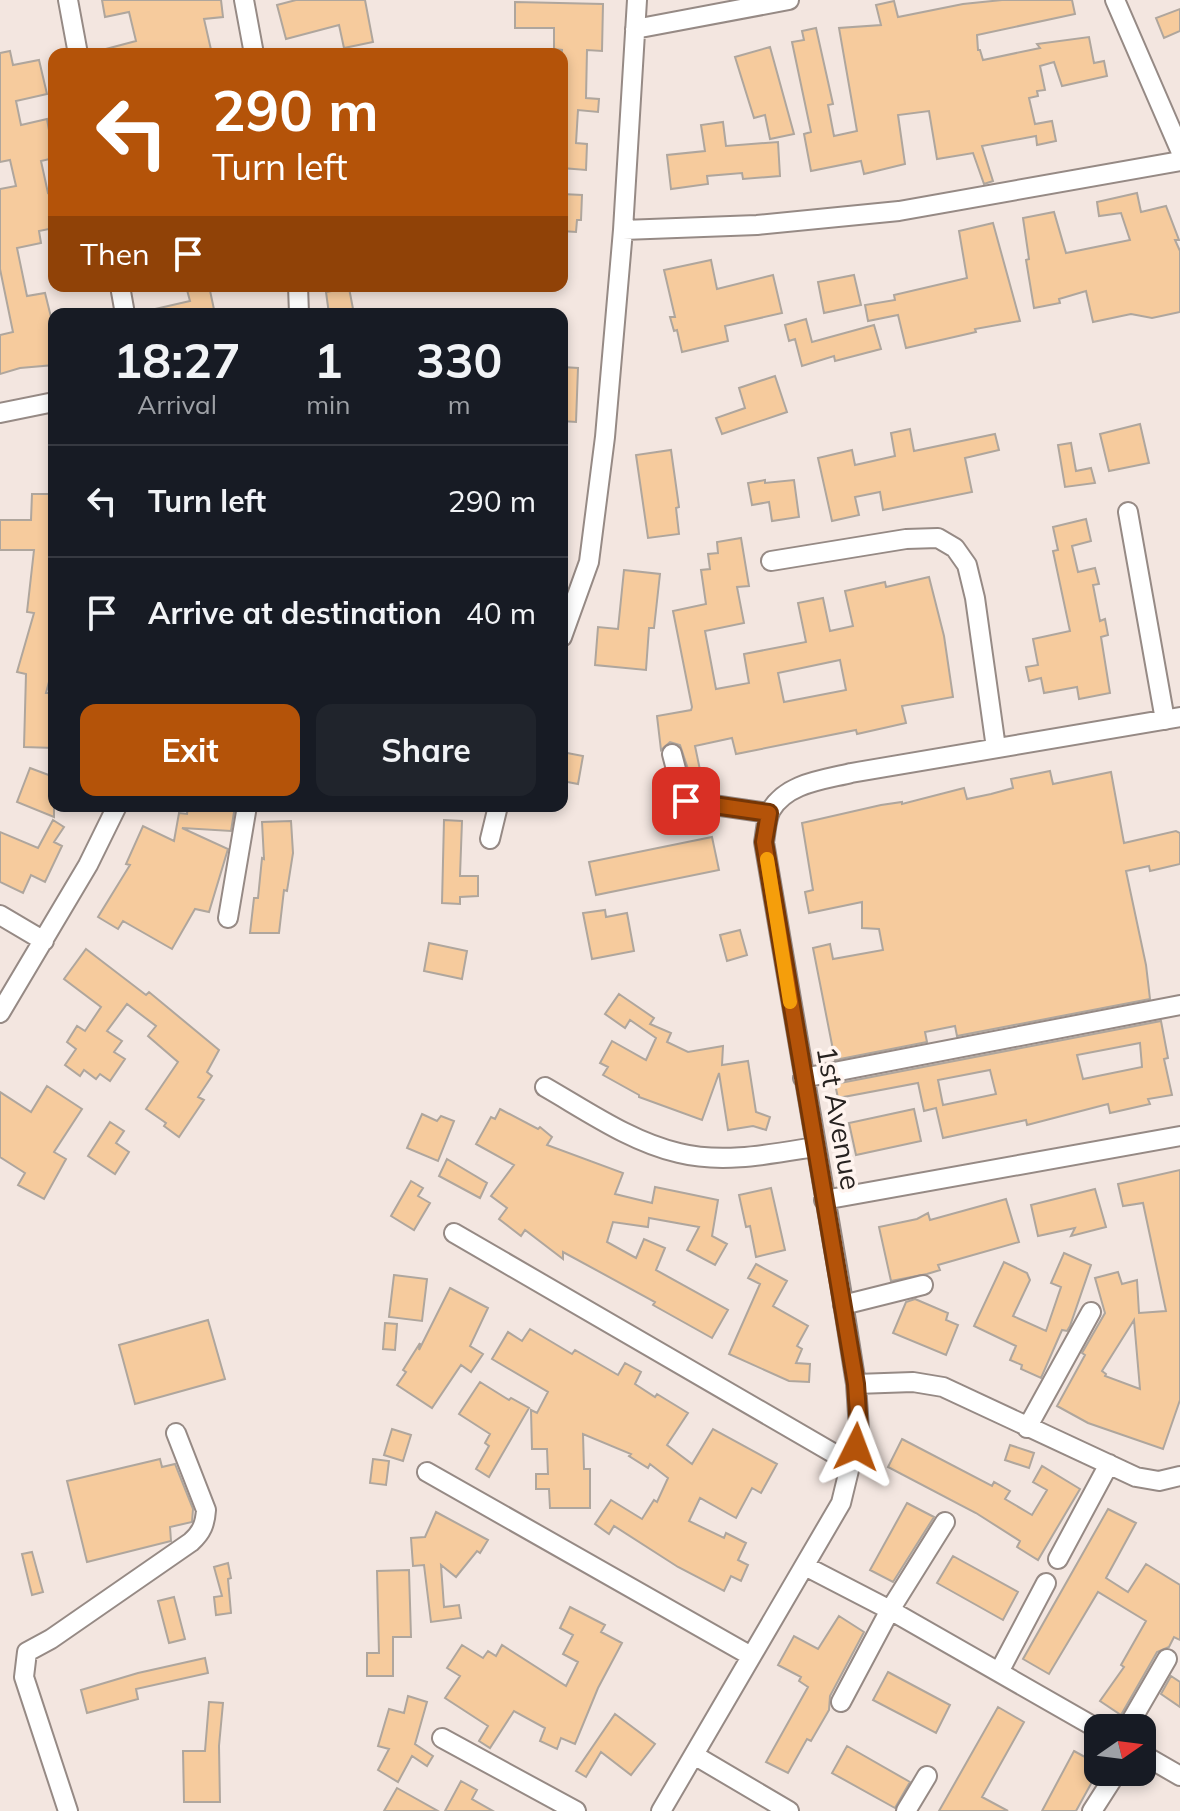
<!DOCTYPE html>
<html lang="en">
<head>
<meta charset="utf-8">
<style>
	body { margin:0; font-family:Mulish,sans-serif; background:#20242c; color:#f1f3f6; height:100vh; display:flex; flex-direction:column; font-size:30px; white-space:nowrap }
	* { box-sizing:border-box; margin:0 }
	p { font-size:26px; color:#9ea1a6 }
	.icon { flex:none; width:44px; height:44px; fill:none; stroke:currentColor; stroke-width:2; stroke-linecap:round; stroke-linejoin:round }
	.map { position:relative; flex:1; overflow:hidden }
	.sheet { position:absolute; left:48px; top:308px; width:520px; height:504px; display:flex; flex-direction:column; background:#171b24; border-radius:16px; box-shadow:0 4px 12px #0003 }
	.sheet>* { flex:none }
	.top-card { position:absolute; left:48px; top:48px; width:520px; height:244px; border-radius:16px; box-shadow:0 4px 12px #0003; background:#b45309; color:#fff; overflow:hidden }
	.needle { width:52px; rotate:76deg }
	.fabs { position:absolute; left:1084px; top:1714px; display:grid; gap:16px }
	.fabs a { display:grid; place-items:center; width:72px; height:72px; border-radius:16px; background:#171b24; box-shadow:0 4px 12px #0003; font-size:40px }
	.pin { position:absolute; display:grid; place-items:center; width:68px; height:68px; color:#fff; margin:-34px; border-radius:16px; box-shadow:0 4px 12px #0006 }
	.me { position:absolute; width:88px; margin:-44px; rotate:3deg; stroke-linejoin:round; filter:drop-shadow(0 0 6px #0008) }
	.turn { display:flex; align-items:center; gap:28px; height:168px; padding:0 32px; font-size:36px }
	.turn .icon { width:104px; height:104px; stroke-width:2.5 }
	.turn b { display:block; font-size:56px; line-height:68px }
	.then { display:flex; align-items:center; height:76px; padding:0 32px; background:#0003; gap:16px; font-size:30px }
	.eta { display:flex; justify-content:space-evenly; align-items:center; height:136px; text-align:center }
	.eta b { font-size:48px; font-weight:700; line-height:56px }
	.action { display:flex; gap:16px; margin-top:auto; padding:16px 32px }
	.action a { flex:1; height:92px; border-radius:16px; background:#b45309; color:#fff; font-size:32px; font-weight:700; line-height:92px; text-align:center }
	.action a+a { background:#20242c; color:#f1f3f6 }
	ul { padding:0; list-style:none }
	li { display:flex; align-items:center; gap:24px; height:112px; padding:0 32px; border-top:2px solid #363941 }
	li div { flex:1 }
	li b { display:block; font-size:30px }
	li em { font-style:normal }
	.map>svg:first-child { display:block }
	.building { fill:#f6cb9d; stroke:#afa69d; stroke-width:2; fill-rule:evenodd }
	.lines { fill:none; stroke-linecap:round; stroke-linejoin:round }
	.minor-casing { stroke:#968a85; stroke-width:22 }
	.minor { stroke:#fff; stroke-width:18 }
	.route-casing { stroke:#753606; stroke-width:20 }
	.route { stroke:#b45309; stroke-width:14 }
	.slow { stroke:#f59e0b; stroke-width:14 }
	.labels { text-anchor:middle; stroke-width:7; stroke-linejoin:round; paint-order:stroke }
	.street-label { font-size:28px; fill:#272220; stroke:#fff4ef }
</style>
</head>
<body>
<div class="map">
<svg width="1180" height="1811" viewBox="0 0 1180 1811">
	<rect width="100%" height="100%" fill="#f3e6e0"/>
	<path class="building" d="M 102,0 L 221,0 L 223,17 L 204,19 L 212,54 L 103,54 L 102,50 L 136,41 L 129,12 L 105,17 Z
		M 296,0 L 365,0 L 373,42 L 344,48 L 339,25 L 286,39 L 277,5 Z
		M 1002,0 L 1072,0 L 1075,14 L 977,35 L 978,50 L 980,50 L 983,60 L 1040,48 L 1037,44 L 1089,37 L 1094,63 L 1104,61 L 1107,76 L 1062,86 L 1054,62 L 1040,66 L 1045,90 L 1037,91 L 1038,96 L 1029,98 L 1035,124 L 1052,121 L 1056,141 L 1037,145 L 1036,136 L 982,146 L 993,181 L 984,184 L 973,153 L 937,159 L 929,111 L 898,115 L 905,164 L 864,174 L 861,161 L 811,171 L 804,134 L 811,132 L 792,42 L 804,40 L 802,31 L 816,28 L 833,104 L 828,105 L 834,136 L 857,131 L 839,28 L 881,25 L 876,5 L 894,1 L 898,17 L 963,4 Z
		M 515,2 L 603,4 L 602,51 L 587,50 L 586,98 L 599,99 L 598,112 L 578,110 L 576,143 L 587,144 L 586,170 L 562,168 L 562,50 L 554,49 L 554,28 L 515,28 Z
		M 1180,9 L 1180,31 L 1164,38 L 1156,18 Z
		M 770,47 L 794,134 L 770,139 L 765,115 L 754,118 L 735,57 Z
		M 10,51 L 13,65 L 39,60 L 47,94 L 16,101 L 21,125 L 47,119 L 54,158 L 41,161 L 48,193 L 54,192 L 54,228 L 39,231 L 41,243 L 17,248 L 27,296 L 45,293 L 54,329 L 54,365 L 20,368 L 0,374 L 0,335 L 13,332 L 0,269 L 0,189 L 16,186 L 10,160 L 0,162 L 0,53 Z
		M 723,122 L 726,146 L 778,142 L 780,176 L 743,179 L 742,173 L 707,176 L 708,184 L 671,189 L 667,155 L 705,151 L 701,125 Z
		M 1137,193 L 1141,212 L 1166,206 L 1179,240 L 1175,240 L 1180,251 L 1180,312 L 1152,318 L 1131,314 L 1093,322 L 1086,291 L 1059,299 L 1060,303 L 1034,308 L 1026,260 L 1029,259 L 1023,218 L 1054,212 L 1066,253 L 1130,240 L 1121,213 L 1099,216 L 1097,202 Z
		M 562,194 L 582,195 L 581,220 L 577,220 L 576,232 L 562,231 Z
		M 993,223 L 1020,321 L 975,329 L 976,332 L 906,348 L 898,315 L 868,321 L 865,305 L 895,300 L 894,295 L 967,278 L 959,231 Z
		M 711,260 L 717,289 L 773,275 L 782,313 L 725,326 L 728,341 L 682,352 L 677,330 L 674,331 L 670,317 L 675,317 L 664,270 Z
		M 854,275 L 861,305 L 824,313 L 818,282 Z
		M 209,286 L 215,314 L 156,314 L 155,309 L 190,301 L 187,290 Z
		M 349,288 L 354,314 L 329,314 L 326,292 Z
		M 806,319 L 812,342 L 874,325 L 881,349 L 835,361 L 834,356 L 802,366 L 795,339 L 789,341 L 785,325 Z
		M 562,367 L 578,368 L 576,422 L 562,421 Z
		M 775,376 L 787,412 L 722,434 L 716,418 L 745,408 L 739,388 Z
		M 1140,424 L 1149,463 L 1109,471 L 1100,434 Z
		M 910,429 L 914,451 L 995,434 L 999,450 L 965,458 L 972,492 L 883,510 L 880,492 L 855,497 L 859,515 L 832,521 L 818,458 L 852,450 L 855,465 L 895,456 L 891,433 Z
		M 1071,443 L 1076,471 L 1091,468 L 1095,483 L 1065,487 L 1058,445 Z
		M 671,450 L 679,507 L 676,508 L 679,534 L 648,538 L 636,455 Z
		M 765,480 L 765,483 L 794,480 L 799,517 L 772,521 L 769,502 L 752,505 L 748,483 Z
		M 32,494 L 54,494 L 54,663 L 46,693 L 54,693 L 54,748 L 24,747 L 26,674 L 17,672 L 34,613 L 27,612 L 34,550 L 0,550 L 0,520 L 31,520 Z
		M 1086,519 L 1091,541 L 1072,546 L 1078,572 L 1095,568 L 1099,584 L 1093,585 L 1100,621 L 1105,619 L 1108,635 L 1101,637 L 1110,693 L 1079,699 L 1077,687 L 1044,693 L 1041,678 L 1029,681 L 1026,667 L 1038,665 L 1033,639 L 1070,631 L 1053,551 L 1058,550 L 1053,527 Z
		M 741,538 L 749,586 L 737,587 L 744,623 L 705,631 L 716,689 L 749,683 L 744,654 L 806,642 L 798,603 L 823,598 L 830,631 L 853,626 L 845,591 L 885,582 L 886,587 L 929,577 L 944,636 L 953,697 L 902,706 L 906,723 L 857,734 L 856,730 L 736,754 L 732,738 L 695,746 L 700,770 L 689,772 L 680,745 L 670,742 L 661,750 L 657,716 L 691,710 L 692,707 L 673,611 L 706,604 L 701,570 L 710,569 L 708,554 L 718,553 L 717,542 ZM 840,660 L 846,690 L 784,702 L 778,673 Z
		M 624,570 L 660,574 L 654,628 L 649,628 L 646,670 L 595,665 L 598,627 L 618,629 Z
		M 562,752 L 583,756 L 578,784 L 562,781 Z
		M 30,768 L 54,777 L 54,817 L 17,802 Z
		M 1050,771 L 1053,784 L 1111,772 L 1124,843 L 1176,831 L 1180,833 L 1180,864 L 1150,871 L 1149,866 L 1126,871 L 1146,965 L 1150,999 L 957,1036 L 955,1026 L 925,1032 L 927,1042 L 835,1060 L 813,948 L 830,944 L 833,959 L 883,950 L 879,929 L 862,928 L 862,902 L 809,913 L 805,892 L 813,890 L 802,823 L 881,805 L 902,802 L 902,804 L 964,788 L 967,799 L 991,794 L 1013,788 L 1011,779 Z
		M 188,806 L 235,806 L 231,831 L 182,828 L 228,849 L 209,912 L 195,909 L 172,949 L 123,921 L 118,929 L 98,917 L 130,865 L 126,864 L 143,826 L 174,841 L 179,813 L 187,814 Z
		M 53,820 L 64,827 L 54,842 L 62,846 L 45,882 L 31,875 L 23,893 L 0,882 L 0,832 L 38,848 Z
		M 444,820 L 462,821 L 460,876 L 478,876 L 478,896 L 460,897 L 460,904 L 442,903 Z
		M 291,821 L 293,853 L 287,891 L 284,890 L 279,933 L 250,933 L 254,898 L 258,898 L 262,858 L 264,859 L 262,822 Z
		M 712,837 L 719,870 L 596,895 L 589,862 Z
		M 605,910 L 606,917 L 627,913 L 634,951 L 592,959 L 583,913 Z
		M 740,930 L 747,955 L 727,961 L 720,935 Z
		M 429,943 L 467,951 L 462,979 L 424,971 Z
		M 86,949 L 146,995 L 149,992 L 155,997 L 219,1050 L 207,1072 L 212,1076 L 198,1097 L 204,1100 L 179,1137 L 164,1126 L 166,1123 L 146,1109 L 178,1062 L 148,1036 L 156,1026 L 127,1004 L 107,1031 L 122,1041 L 114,1052 L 125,1059 L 110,1081 L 100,1074 L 96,1079 L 84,1070 L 80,1076 L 65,1065 L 76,1049 L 67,1042 L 77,1026 L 85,1031 L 101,1007 L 64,979 Z
		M 619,994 L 654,1018 L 650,1024 L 671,1033 L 667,1042 L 688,1052 L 723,1046 L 722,1065 L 748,1061 L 756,1112 L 770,1117 L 766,1130 L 753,1126 L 728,1130 L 719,1073 L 702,1120 L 639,1097 L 639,1095 L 603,1075 L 608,1067 L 600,1063 L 612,1041 L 646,1060 L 656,1038 L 630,1020 L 625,1028 L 605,1014 Z
		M 1161,1021 L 1168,1058 L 1164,1059 L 1172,1095 L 1148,1099 L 1150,1104 L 1110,1113 L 1108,1104 L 1027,1125 L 1026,1120 L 943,1138 L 936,1108 L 924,1111 L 918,1083 L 838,1098 L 835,1084 ZM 1140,1043 L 1142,1067 L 1083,1079 L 1077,1055 ZM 990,1070 L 996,1094 L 943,1105 L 938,1080 Z
		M 47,1086 L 82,1109 L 54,1152 L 66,1159 L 44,1199 L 18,1185 L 25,1173 L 0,1157 L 0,1092 L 31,1112 Z
		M 500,1109 L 538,1129 L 540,1127 L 552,1137 L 547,1145 L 623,1173 L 615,1194 L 652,1203 L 655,1187 L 718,1200 L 712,1236 L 727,1244 L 715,1265 L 687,1250 L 699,1227 L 649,1218 L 648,1227 L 613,1222 L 607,1242 L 636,1258 L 644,1239 L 665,1248 L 656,1270 L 728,1310 L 712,1338 L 653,1305 L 655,1302 L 563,1252 L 563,1259 L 525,1230 L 521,1236 L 499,1219 L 507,1208 L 491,1196 L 514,1165 L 476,1144 L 491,1117 L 495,1119 Z
		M 914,1109 L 921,1141 L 856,1155 L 849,1123 Z
		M 422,1114 L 437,1121 L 441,1116 L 454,1121 L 438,1161 L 407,1148 Z
		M 110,1122 L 124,1131 L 116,1143 L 129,1152 L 115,1174 L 88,1156 Z
		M 447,1159 L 487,1183 L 480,1198 L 439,1176 Z
		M 1180,1170 L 1180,1400 L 1163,1449 L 1088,1423 L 1057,1406 L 1085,1355 L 1082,1353 L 1105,1313 L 1095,1278 L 1118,1272 L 1122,1284 L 1137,1280 L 1139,1313 L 1166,1311 L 1143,1203 L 1123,1206 L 1118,1184 ZM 1134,1320 L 1140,1389 L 1105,1376 L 1106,1374 L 1102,1371 Z
		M 411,1181 L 423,1188 L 418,1196 L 430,1203 L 414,1230 L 391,1216 Z
		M 771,1188 L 785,1250 L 756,1257 L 750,1226 L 746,1227 L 739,1195 Z
		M 1095,1189 L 1106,1227 L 1071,1236 L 1075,1228 L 1038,1236 L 1031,1205 Z
		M 1006,1199 L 1019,1242 L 938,1265 L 940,1270 L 927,1274 L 891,1281 L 879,1227 L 917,1219 L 928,1213 L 930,1220 Z
		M 1064,1253 L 1091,1265 L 1070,1326 L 1067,1331 L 1062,1330 L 1041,1378 L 1021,1369 L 1022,1365 L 1010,1360 L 1016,1346 L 974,1326 L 1004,1262 L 1027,1273 L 1030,1280 L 1013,1316 L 1046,1331 L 1061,1287 L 1051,1283 Z
		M 756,1264 L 787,1281 L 773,1306 L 808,1326 L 797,1346 L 802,1349 L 796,1363 L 810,1364 L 809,1382 L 789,1381 L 729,1354 L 760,1284 L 748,1278 Z
		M 394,1275 L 427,1279 L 422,1321 L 389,1317 Z
		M 450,1288 L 488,1308 L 470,1346 L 483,1354 L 471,1372 L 461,1365 L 432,1408 L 397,1385 L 406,1372 L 403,1370 L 420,1343 L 419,1350 Z
		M 915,1299 L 948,1313 L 946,1320 L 958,1325 L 946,1355 L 893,1333 L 906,1302 Z
		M 208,1320 L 225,1379 L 135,1404 L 119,1345 Z
		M 385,1323 L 397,1324 L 395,1350 L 383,1349 Z
		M 530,1329 L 572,1354 L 575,1350 L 618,1375 L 625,1363 L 641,1372 L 635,1384 L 655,1397 L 657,1394 L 688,1413 L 667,1445 L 692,1464 L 713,1429 L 777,1464 L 761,1493 L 752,1488 L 736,1518 L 700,1498 L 689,1521 L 724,1538 L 726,1533 L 746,1543 L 738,1560 L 748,1565 L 741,1581 L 731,1576 L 724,1591 L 678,1567 L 614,1526 L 609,1534 L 595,1524 L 611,1500 L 642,1519 L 654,1500 L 657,1502 L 668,1478 L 650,1464 L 648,1468 L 629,1456 L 631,1454 L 583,1434 L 584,1469 L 590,1469 L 590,1508 L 550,1508 L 549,1489 L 536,1489 L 536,1474 L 548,1474 L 547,1449 L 532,1449 L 531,1410 L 537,1413 L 548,1392 L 492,1359 L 508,1332 L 522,1341 Z
		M 480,1382 L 509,1400 L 511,1398 L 529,1408 L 489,1477 L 476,1469 L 489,1446 L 485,1443 L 490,1434 L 459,1414 Z
		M 392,1429 L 411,1435 L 403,1461 L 384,1455 Z
		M 902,1439 L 992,1486 L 994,1482 L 1010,1491 L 1005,1499 L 1032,1515 L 1047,1490 L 1033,1482 L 1042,1466 L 1080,1489 L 1038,1560 L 1017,1547 L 1020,1541 L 976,1513 L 888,1467 Z
		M 1010,1445 L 1034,1453 L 1029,1468 L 1005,1460 Z
		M 160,1459 L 162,1467 L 175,1464 L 193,1509 L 192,1522 L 170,1527 L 171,1541 L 87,1562 L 67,1481 Z
		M 373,1459 L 389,1461 L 386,1485 L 370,1483 Z
		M 907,1503 L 934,1517 L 893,1582 L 870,1570 Z
		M 1108,1509 L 1136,1523 L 1106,1578 L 1128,1592 L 1146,1564 L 1180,1585 L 1180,1640 L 1174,1637 L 1169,1647 L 1157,1652 L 1121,1715 L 1100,1701 L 1124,1667 L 1121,1665 L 1146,1621 L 1098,1592 L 1049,1674 L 1023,1659 Z
		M 436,1512 L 488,1540 L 480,1553 L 477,1551 L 456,1577 L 441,1565 L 444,1607 L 459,1605 L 461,1618 L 431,1622 L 424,1565 L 413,1566 L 411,1538 L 425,1537 Z
		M 32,1552 L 43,1592 L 32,1595 L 22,1554 Z
		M 953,1556 L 1018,1592 L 1003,1620 L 937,1583 Z
		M 228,1563 L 231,1578 L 228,1579 L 231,1613 L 216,1615 L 214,1597 L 222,1596 L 214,1567 Z
		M 409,1570 L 411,1637 L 393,1637 L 393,1676 L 367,1676 L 367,1653 L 379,1653 L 377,1571 Z
		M 174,1597 L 185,1639 L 169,1643 L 158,1601 Z
		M 570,1607 L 605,1625 L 601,1632 L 622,1643 L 598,1688 L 575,1744 L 561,1738 L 557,1749 L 540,1741 L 545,1728 L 514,1711 L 490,1748 L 479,1741 L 488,1726 L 445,1698 L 460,1676 L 447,1668 L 462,1645 L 483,1658 L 488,1651 L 496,1656 L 502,1645 L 566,1686 L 578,1662 L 563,1654 L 573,1635 L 560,1628 Z
		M 839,1616 L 864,1632 L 830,1696 L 829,1710 L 811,1741 L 807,1739 L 788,1773 L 766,1762 L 808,1687 L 799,1681 L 801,1677 L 778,1665 L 794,1636 L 818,1649 Z
		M 205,1658 L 208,1673 L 136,1689 L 138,1699 L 87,1713 L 81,1690 L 138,1673 Z
		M 888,1672 L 950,1705 L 936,1733 L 873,1700 Z
		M 1171,1676 L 1180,1682 L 1180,1707 L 1161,1694 Z
		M 408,1696 L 427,1702 L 415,1744 L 433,1756 L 427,1766 L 412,1756 L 398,1782 L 378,1770 L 389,1749 L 378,1746 L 389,1709 L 404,1713 Z
		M 209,1702 L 223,1703 L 219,1746 L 220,1802 L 184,1802 L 183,1751 L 205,1751 Z
		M 998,1707 L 1024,1722 L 982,1797 L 1008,1811 L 939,1811 Z
		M 615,1714 L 655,1744 L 631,1775 L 601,1752 L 586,1777 L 576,1771 Z
		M 847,1746 L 910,1782 L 895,1808 L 832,1773 Z
		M 1074,1751 L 1098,1764 L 1098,1771 L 1076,1811 L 1042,1811 Z
		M 461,1781 L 477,1790 L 472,1799 L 493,1811 L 445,1811 Z
		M 397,1788 L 438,1811 L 384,1811 Z"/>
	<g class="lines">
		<g class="minor-casing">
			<path id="minor" d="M 68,0 L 78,54
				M 244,0 L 254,54
				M 1115,0 L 1180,150
				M 635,29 L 789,0
				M 623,230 L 757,225 L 899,211 L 1180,161
				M 120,286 L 125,314
				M 298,286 L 299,314
				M 0,413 L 54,402
				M 1128,512 L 1165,720
				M 771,561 L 906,539 L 938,538 L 955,548 L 967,565 L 975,598 L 996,748
				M 562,637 L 589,562 L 605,437 L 623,230 L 637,0
				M 672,754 L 683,796 L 686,801 L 769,813
				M 490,839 L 498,806
				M 0,915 L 44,941
				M 228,918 L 247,806
				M 0,1013 L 88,865 L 117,806
				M 803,1078 L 1180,1005
				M 545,1087 C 587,1111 631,1142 679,1153 C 723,1164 771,1154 815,1147
				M 824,1200 L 1180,1136
				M 454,1233 L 852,1464
				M 843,1305 L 923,1285
				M 856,1384 L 913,1382 L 943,1387 L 1136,1477 L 1159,1481 L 1180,1476
				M 1027,1428 L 1091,1312
				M 427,1472 L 751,1656
				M 1058,1559 L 1109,1464
				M 805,1566 L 890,1610 L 1098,1729
				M 999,1672 L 1046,1583
				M 841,1702 L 890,1610 L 945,1522
				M 1127,1728 L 1167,1659
				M 442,1738 L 576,1811
				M 1142,1754 L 1180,1776
				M 694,1755 L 789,1811
				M 68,1811 L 24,1677 L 27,1652 L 51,1639 L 191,1542 C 202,1532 205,1524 206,1510 L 176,1433
				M 661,1811 L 841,1503 L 859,1429 L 856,1384 L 841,1290 L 764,842 C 766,832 766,819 771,810 C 787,783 823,780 851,773 L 1180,717
				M 906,1811 L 927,1776
				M 1092,1811 L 1117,1772"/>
		</g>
		<use href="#minor" class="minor"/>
	</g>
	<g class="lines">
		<g class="route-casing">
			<path id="route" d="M 686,801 L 769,813 L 764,842 L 856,1384 L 859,1429 L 856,1447"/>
		</g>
		<use href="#route" class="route"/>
		<path class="slow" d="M 767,859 L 790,1002"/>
	</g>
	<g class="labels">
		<g class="street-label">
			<text transform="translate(839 1118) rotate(80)" y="10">1st Avenue</text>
		</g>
	</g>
</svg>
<div class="fabs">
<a><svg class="needle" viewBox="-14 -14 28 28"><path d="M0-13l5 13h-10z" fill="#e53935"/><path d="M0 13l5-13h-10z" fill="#9ea1a6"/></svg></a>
</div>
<div class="pin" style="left:686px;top:801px;background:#d93025"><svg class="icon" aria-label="arrive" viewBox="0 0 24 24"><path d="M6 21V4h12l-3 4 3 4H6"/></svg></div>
<svg class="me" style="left:856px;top:1447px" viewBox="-20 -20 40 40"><path d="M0-17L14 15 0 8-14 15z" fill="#b45309" stroke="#fff" stroke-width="4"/></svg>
<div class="top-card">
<div class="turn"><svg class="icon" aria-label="left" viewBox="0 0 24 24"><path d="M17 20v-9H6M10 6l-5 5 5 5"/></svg><div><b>290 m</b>Turn left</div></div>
<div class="then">Then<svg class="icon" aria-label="arrive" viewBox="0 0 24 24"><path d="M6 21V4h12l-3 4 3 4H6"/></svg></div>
</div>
<section class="sheet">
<div class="eta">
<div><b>18:27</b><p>Arrival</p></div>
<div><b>1</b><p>min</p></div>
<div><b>330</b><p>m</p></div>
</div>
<ul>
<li><svg class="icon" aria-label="left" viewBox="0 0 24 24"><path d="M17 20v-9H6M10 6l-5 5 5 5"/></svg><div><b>Turn left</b></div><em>290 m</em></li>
<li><svg class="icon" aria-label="arrive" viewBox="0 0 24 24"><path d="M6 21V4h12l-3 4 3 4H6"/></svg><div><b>Arrive at destination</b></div><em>40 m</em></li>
</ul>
<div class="action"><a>Exit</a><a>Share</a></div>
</section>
</div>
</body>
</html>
